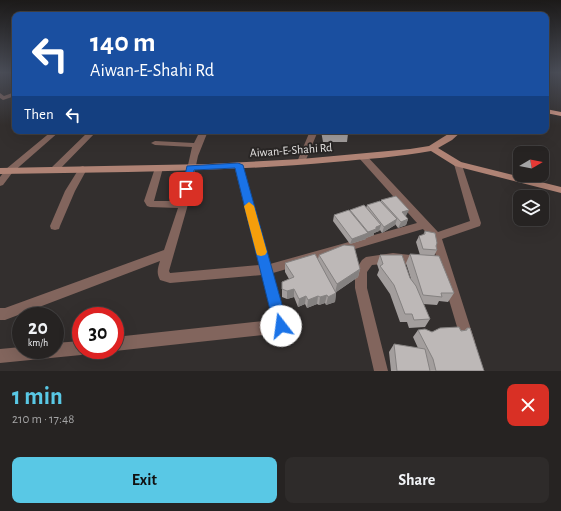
<!DOCTYPE html>
<html lang="en">
<head>
<meta charset="utf-8">
<style>
	body { margin:0; font-family:"Alegreya Sans",sans-serif; background:#2e2b2a; color:#f1f3f6; height:100vh; display:flex; flex-direction:column; font-size:15px; white-space:nowrap }
	* { box-sizing:border-box; margin:0 }
	p { font-size:13px; color:#a4a4a5 }
	.icon { flex:none; width:22px; height:22px; fill:none; stroke:currentColor; stroke-width:2; stroke-linecap:round; stroke-linejoin:round }
	.map { position:relative; height:371px; overflow:hidden }
	.side { display:flex; flex-direction:column; background:#262322; flex:1 }
	.side>* { flex:none }
	.top-card { position:absolute; left:12px; top:12px; width:537px; height:122px; border-radius:8px; box-shadow:0 4px 16px #0002,0 0 0 1px #424040; background:#1a4fa0; color:#fff; overflow:hidden }
	.needle { width:26px; rotate:80deg }
	.tools { position:absolute; left:513px; top:146px; display:grid; gap:8px }
	.tools a { display:grid; place-items:center; width:36px; height:36px; border-radius:8px; background:#262322; box-shadow:0 4px 16px #0002,0 0 0 1px #424040; font-size:20px }
	.speed { position:absolute; left:12px; top:307px; display:flex; gap:8px; font-size:20px; font-weight:700; text-align:center }
	.speed>* { display:grid; place-content:center; width:52px; height:52px; border-radius:50%; background:#262322; box-shadow:0 4px 16px #0002,0 0 0 1px #424040; line-height:1 }
	.speed small { font-size:10px; font-weight:400 }
	.speed .limit { border:6px solid #d22; background:#fff; color:#111 }
	.pin { position:absolute; display:grid; place-items:center; width:34px; height:34px; color:#fff; margin:-17px; border-radius:8px; box-shadow:0 2px 6px #0006 }
	.me { position:absolute; width:44px; margin:-22px; rotate:345deg; stroke-linejoin:round; filter:drop-shadow(0 0 3px #0008) }
	.turn { display:flex; align-items:center; gap:14px; height:84px; padding:0 12px; font-size:18px }
	.turn .icon { width:52px; height:52px; stroke-width:2.5 }
	.turn b { display:block; font-size:28px; line-height:34px }
	.then { display:flex; align-items:center; height:38px; padding:0 12px; background:#0003; gap:8px; font-size:15px }
	.round { display:grid; place-items:center; flex:none; width:42px; height:42px; border-radius:8px; background:#2e2b2a }
	.summary { display:flex; align-items:center; justify-content:space-between; height:68px; padding:0 12px }
	h1 { font-size:24px; font-weight:700; line-height:30px; color:#59c8e5 }
	.primary-button { display:flex; gap:8px; margin-top:auto; padding:8px 12px }
	.primary-button a { flex:1; height:46px; border-radius:8px; background:#59c8e5; color:#111; font-size:16px; font-weight:700; line-height:46px; text-align:center }
	.primary-button a+a { background:#2e2b2a; color:#f1f3f6 }
	.map>svg:first-child { display:block }
	.lines { fill:none; stroke-linecap:round; stroke-linejoin:round }
	.street { fill:#82655d; fill-rule:evenodd }
	.secondary { fill:#af8375; fill-rule:evenodd }
	.primary { fill:#d39987; fill-rule:evenodd }
	.wall { fill:#a39e9d }
	.shaded-wall { fill:#848180 }
	.building { fill:#bdb8b7; stroke:#848180 }
	.route { fill:#1a73e8; stroke:#114b97 }
	.slow { fill:#f59e0b }
	.labels { text-anchor:middle; stroke-width:4; stroke-linejoin:round; paint-order:stroke }
	.street-label { font-size:12px; fill:#e7e5e4; stroke:#292625 }
</style>
</head>
<body>
<div class="map">
<svg width="561" height="371" viewBox="0 0 561 371">
	<rect width="100%" height="100%" fill="#332f2e"/>
	<g class="lines">
		<path class="street" d="M 15,92 L 15,96 L 3,100 L 0,98 L 0,93 L 4,96 Z
			M 52,131 L 60,131 L 12,173 L 3,185 L 0,186 L 0,177 L 6,169 Z
			M 89,131 L 97,131 L 57,172 L 51,172 L 50,170 L 51,168 Z
			M 200,131 L 208,131 L 198,156 L 187,208 L 169,271 L 170,273 L 259,265 L 234,165 L 235,163 L 238,162 L 242,165 L 270,264 L 417,223 L 359,158 L 358,156 L 359,154 L 365,154 L 438,232 L 470,221 L 454,164 L 458,161 L 461,162 L 481,223 L 480,226 L 442,239 L 475,342 L 473,347 L 468,349 L 463,347 L 431,239 L 423,229 L 273,273 L 288,326 L 286,331 L 281,333 L 115,351 L 112,350 L 115,350 L 115,337 L 273,320 L 262,275 L 170,283 L 160,280 C 156,272 158,268 160,261 L 5,320 L 0,320 L 0,308 L 5,308 L 164,250 L 178,208 L 150,207 L 147,206 L 144,201 L 155,168 L 159,165 L 163,168 L 154,201 L 180,201 L 192,147 L 155,145 L 151,143 L 155,141 L 194,143 Z
			M 310,131 L 318,131 L 305,162 L 304,164 L 298,164 L 297,162 Z
			M 83,166 L 87,169 L 75,191 L 60,226 L 59,229 L 55,230 L 51,229 L 50,226 L 65,191 L 80,167 Z
			M 393,253 L 419,256 L 423,258 L 425,261 L 423,264 L 419,266 L 393,263 L 372,265 L 367,272 L 367,288 L 388,371 L 374,371 L 355,288 L 355,271 L 362,260 L 366,257 Z
			M 81,341 L 81,350 L 87,350 L 86,353 L 81,355 L 0,363 L 0,349 L 21,347 L 21,350 L 55,350 L 55,343 Z"/>
		<path class="secondary" d="M 453,131 L 462,131 L 452,140 L 438,148 L 461,162 L 561,187 L 561,193 L 455,166 L 431,151 C 399,157 366,159 334,162 C 223,172 111,172 0,174 L 0,168 L 208,164 L 301,159 L 410,149 L 429,146 Z"/>
		<path class="primary" d="M 546,109 L 561,112 L 561,116 L 546,113 Z"/>
	</g>
	<path class="wall" d="M 321,131 L 347,131 L 348,134 L 347,142 L 323,142 Z
		M 381,200 L 406,216 L 405,216 L 408,219 L 406,225 L 398,228 L 395,224 L 395,225 L 382,233 L 380,230 L 379,231 L 374,233 L 374,235 L 366,238 L 366,239 L 350,244 L 333,221 L 334,215 L 350,211 L 350,210 L 366,208 L 367,205 L 381,201 Z
		M 425,231 L 436,246 L 437,250 L 434,256 L 420,255 L 416,242 L 419,236 L 423,235 Z
		M 410,254 L 454,293 L 448,302 L 439,301 L 437,305 L 423,304 L 430,319 L 425,327 L 409,328 L 407,322 L 400,322 L 390,294 L 377,275 L 379,270 L 377,264 L 380,255 L 411,279 L 406,263 Z
		M 319,255 L 360,269 L 358,277 L 336,292 L 335,302 L 326,305 L 325,303 L 319,305 L 317,304 L 307,308 L 305,304 L 298,307 L 294,297 L 287,299 L 282,297 L 282,282 L 289,279 L 285,272 L 285,263 L 318,259 Z
		M 467,328 L 484,371 L 391,371 L 389,352 L 394,344 L 418,348 L 413,337 L 418,330 L 432,332 L 465,330 Z"/>
	<path class="shaded-wall" d="M 409,210 L 406,216 L 399,218 L 402,212 Z
		M 397,219 L 395,225 L 382,233 L 384,227 Z
		M 408,219 L 406,225 L 398,228 L 401,222 Z
		M 381,225 L 379,231 L 374,233 L 374,235 L 366,238 L 368,232 L 376,227 Z
		M 368,233 L 366,239 L 350,244 L 352,239 Z
		M 360,269 L 358,277 L 335,293 L 337,284 Z
		M 294,289 L 294,297 L 287,299 L 287,291 Z
		M 336,293 L 335,302 L 326,305 L 328,297 Z
		M 327,295 L 325,303 L 319,305 L 320,297 Z
		M 306,296 L 305,304 L 298,307 L 299,299 Z
		M 318,296 L 317,304 L 307,308 L 308,300 Z"/>
	<path class="building" d="M 323,131 L 347,131 L 348,134 L 324,134 Z
		M 396,196 L 409,210 L 402,212 L 408,219 L 401,222 L 381,200 Z
		M 380,201 L 397,219 L 384,227 L 367,205 Z
		M 364,205 L 381,225 L 376,227 L 376,229 L 368,232 L 350,210 Z
		M 349,210 L 368,233 L 352,239 L 334,215 Z
		M 425,231 L 435,233 L 437,243 L 436,246 L 437,250 L 423,249 L 419,236 L 425,234 Z
		M 344,245 L 354,246 L 360,269 L 337,284 L 319,255 Z
		M 315,254 L 336,293 L 328,297 L 327,295 L 320,297 L 318,296 L 308,300 L 306,296 L 299,299 L 294,289 L 287,291 L 282,289 L 282,282 L 294,277 L 285,263 Z
		M 410,254 L 439,256 L 454,293 L 441,293 L 442,297 L 423,295 Z
		M 380,255 L 402,255 L 410,278 L 416,286 L 430,319 L 414,320 L 412,314 L 405,314 L 394,285 L 380,266 L 383,264 Z
		M 459,327 L 461,331 L 467,330 L 467,328 L 470,328 L 484,371 L 436,371 L 433,359 L 418,330 L 425,329 L 432,332 L 440,328 Z
		M 394,344 L 425,349 L 430,371 L 397,371 Z"/>
	<linearGradient id="sky" x2="0" y2="1"><stop stop-color="#1c1a19"/><stop offset="0.58" stop-color="#4a4d57"/><stop offset="1" stop-color="#4a4d57" stop-opacity="0"/></linearGradient>
	<rect width="561" height="125" fill="url(#sky)"/>
	<path class="route" d="M 238,163 L 243,165 L 288,326 L 286,331 L 281,333 L 276,331 L 274,326 L 235,168 L 194,170 L 190,191 L 183,191 L 182,189 L 187,166 Z"/>
	<path class="slow" d="M 249,202 L 254,206 L 267,252 L 265,255 L 261,256 L 257,255 L 256,252 L 244,206 Z"/>
	<g class="labels">
		<g class="street-label">
			<text transform="translate(291 150) rotate(-4)" y="4">Aiwan-E-Shahi Rd</text>
		</g>
	</g>
</svg>
<div class="tools">
<a><svg class="needle" viewBox="-14 -14 28 28"><path d="M0-13l5 13h-10z" fill="#e53935"/><path d="M0 13l5-13h-10z" fill="#a4a4a5"/></svg></a>
<a><svg class="icon" aria-label="layers" viewBox="0 0 24 24"><path d="M12 4l9 5-9 5-9-5zM3 14l9 5 9-5"/></svg></a>
</div>
<div class="speed"><div>20<small>km/h</small></div><div class="limit">30</div></div>
<div class="pin" style="left:186px;top:189px;background:#d93025"><svg class="icon" aria-label="arrive" viewBox="0 0 24 24"><path d="M6 21V4h12l-3 4 3 4H6"/></svg></div>
<svg class="me" style="left:281px;top:326px" viewBox="-20 -20 40 40"><circle r="19" fill="#fff"/><path d="M0-13L10 11 0 6-10 11z" fill="#1a73e8"/></svg>
<div class="top-card">
<div class="turn"><svg class="icon" aria-label="left" viewBox="0 0 24 24"><path d="M17 20v-9H6M10 6l-5 5 5 5"/></svg><div><b>140 m</b>Aiwan-E-Shahi Rd</div></div>
<div class="then">Then<svg class="icon" aria-label="left" viewBox="0 0 24 24"><path d="M17 20v-9H6M10 6l-5 5 5 5"/></svg></div>
</div>
</div>
<section class="side">
<div class="summary"><div><h1>1 min</h1><p>210 m · 17:48</p></div><a class="round" style="background:#d93025;color:#fff"><svg class="icon" aria-label="close" viewBox="0 0 24 24"><path d="M6 6l12 12M18 6L6 18"/></svg></a></div>
<div class="primary-button"><a>Exit</a><a>Share</a></div>
</section>
</body>
</html>
